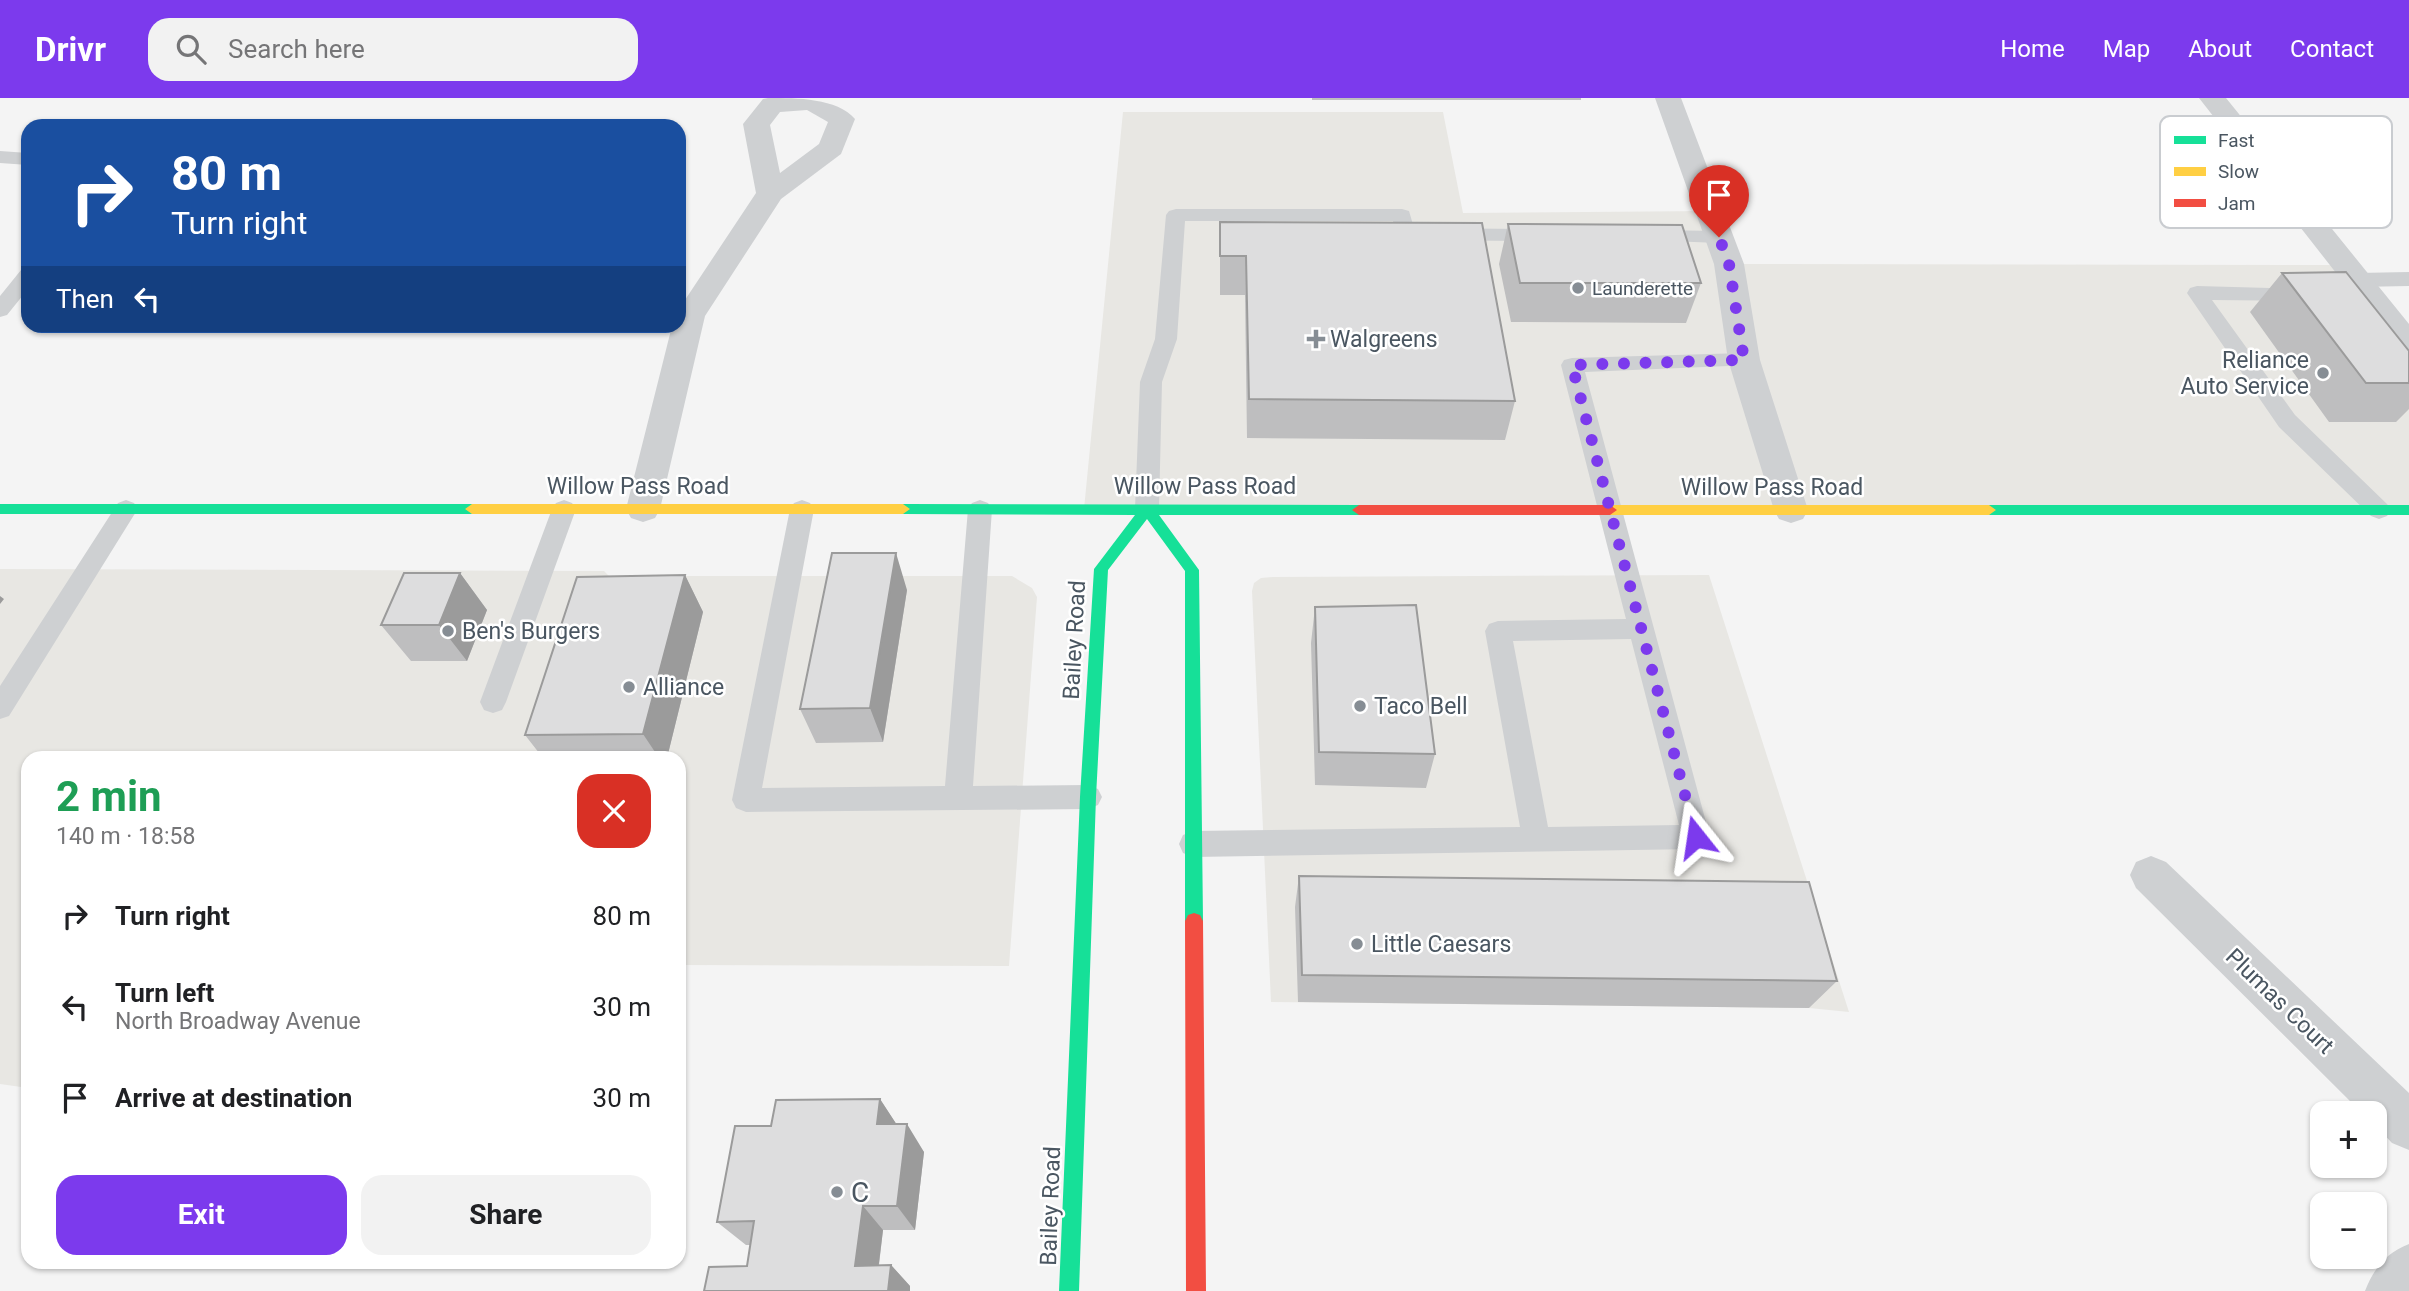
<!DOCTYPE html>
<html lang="en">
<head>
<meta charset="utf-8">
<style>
	body { margin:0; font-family:Roboto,sans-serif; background:#f2f2f2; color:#202124; height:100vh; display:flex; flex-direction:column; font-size:26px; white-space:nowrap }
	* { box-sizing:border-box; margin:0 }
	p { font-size:23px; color:#757577 }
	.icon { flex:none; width:38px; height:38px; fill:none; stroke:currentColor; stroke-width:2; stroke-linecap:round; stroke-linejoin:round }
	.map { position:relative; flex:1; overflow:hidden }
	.panel { position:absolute; left:21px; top:653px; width:665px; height:518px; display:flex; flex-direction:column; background:#fff; border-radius:21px; box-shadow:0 2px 5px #0004 }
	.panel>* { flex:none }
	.top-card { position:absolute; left:21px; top:21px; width:665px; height:214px; border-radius:21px; box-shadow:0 2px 5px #0004; background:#1a4fa0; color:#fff; overflow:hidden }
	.buttons { position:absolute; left:2310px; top:1003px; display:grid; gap:14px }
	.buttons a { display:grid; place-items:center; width:77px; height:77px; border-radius:14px; background:#fff; box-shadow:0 2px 5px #0004; font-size:35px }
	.pin { position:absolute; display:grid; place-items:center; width:60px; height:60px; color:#fff; margin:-72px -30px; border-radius:50% 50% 50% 0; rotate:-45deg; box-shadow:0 0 7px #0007 }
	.pin .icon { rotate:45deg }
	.me { position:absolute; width:77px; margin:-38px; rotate:345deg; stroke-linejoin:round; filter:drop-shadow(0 0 5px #0008) }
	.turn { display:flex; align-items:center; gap:24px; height:147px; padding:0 35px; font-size:32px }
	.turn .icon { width:91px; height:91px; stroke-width:2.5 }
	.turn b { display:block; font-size:49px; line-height:60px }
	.then { display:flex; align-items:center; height:66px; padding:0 35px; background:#0003; gap:14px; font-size:26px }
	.round { display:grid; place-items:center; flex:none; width:74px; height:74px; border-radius:21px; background:#f2f2f2 }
	.head { display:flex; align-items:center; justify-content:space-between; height:119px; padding:0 35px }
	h1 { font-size:42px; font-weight:700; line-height:52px; color:#1e9e55 }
	.primary-button { display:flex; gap:14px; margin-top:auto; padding:14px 35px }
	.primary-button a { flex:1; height:80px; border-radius:21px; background:#7c3aed; color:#fff; font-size:28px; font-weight:700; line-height:80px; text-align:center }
	.primary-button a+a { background:#f2f2f2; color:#202124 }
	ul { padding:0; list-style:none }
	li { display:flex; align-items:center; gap:21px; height:91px; padding:0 35px }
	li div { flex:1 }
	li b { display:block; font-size:26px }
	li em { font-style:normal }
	header { display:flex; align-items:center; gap:42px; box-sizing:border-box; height:98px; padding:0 35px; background:#7c3aed; color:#fff }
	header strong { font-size:33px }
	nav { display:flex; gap:38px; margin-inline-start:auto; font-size:24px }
	.search { width:490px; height:63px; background:#f2f2f2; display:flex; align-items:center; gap:18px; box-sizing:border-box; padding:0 24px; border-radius:21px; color:#757577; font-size:26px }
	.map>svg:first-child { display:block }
	.commercial { fill:#e8e7e3 }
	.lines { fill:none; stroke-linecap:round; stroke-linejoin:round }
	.lane { fill:#ced0d2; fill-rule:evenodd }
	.street { fill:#ced0d2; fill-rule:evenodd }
	.fast { fill:#16e098; fill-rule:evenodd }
	.slow { fill:#ffcf43; fill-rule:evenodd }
	.jam { fill:#f24e42; fill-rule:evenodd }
	.wall { fill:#bebebf }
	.shaded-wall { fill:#9b9b9b }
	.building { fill:#ddddde; stroke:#9b9b9b; stroke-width:2 }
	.route { stroke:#7c3aed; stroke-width:12; stroke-dasharray:0 21.6 }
	.poi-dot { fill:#868d94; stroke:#fff; stroke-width:2.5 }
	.labels { text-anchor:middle; stroke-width:5; stroke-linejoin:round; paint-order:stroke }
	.far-poi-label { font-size:19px; fill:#4a5661; stroke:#fff; text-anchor:start }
	.poi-label { font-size:23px; fill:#4a5661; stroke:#fff; text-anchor:start }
	.street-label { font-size:23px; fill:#4a5661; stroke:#fff }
	.near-poi-label { font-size:28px; fill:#4a5661; stroke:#fff; text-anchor:start }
	.key { fill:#fff; stroke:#c9ccd0; stroke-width:2 }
	.key-label { font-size:19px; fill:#4a5661 }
</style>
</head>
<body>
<header>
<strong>Drivr</strong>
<div class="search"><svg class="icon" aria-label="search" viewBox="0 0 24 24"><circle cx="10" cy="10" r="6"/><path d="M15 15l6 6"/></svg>Search here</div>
<nav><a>Home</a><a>Map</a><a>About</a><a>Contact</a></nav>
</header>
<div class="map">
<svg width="2409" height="1193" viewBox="0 0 2409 1193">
	<rect width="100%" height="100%" fill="#f4f4f4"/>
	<path class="commercial" d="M 1123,14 L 1443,14 L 1463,115 L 1710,113 L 1729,166 L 2345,167 L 2409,247 L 2409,412 L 1084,411 Z
		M 0,471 L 604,473 L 609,478 L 1012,478 L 1032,490 L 1037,499 L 1009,868 L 679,867 L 679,660 L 28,660 L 28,990 L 0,986 Z
		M 1709,477 L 1849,914 L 1809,910 L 1271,904 L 1252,493 L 1254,485 L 1261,480 L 1273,479 Z"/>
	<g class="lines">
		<path class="lane" d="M 0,53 L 28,55 L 28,67 L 0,65 Z
			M 1176,111 L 1402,111 L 1409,113 L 1414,130 L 1539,131 L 1546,133 L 1549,137 L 1546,141 L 1539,143 L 1405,142 L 1398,140 L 1393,123 L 1185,123 L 1177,241 L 1162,284 L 1159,411 L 1155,417 L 1147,420 L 1139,417 L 1135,411 L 1140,284 L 1155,241 L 1166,117 L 1169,113 Z
			M 1651,132 L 1719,133 L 1726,135 L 1729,139 L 1726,143 L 1719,145 L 1644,142 L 1641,138 L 1644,134 Z
			M 28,171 L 28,191 L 7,217 L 0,219 L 0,198 L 21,172 Z
			M 2409,174 L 2409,188 L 2357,189 L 2350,187 L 2347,182 L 2350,177 L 2357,175 Z
			M 2197,188 L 2307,191 L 2310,196 L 2307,201 L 2300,203 L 2212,202 L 2295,317 L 2387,406 L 2391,412 L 2387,418 L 2379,421 L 2371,418 L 2279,329 L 2187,195 L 2190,190 Z
			M 1744,255 L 1752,257 L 1755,262 L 1752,267 L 1585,274 L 1710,739 L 1706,748 L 1696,751 L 1193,759 L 1183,755 L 1179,746 L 1183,737 L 1193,733 L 1520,729 L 1485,533 L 1489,526 L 1498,523 L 1626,521 L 1561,267 L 1564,262 L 1572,260 ZM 1631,541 L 1679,727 L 1548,729 L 1513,543 Z
			M 126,402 L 134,405 L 138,411 L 134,417 L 9,618 L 0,621 L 0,588 L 118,405 Z
			M 564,402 L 572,405 L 576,411 L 506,604 L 502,612 L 493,615 L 484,612 L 480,604 L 552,411 L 556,405 Z
			M 802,402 L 810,405 L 814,411 L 762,690 L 945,688 L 968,411 L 972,405 L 980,402 L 988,405 L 992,411 L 973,688 L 1088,687 L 1098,691 L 1102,699 L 1098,707 L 1088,711 L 746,714 L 736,710 L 732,702 L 790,411 L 794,405 Z"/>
		<path class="street" d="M 768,0 C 797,0 837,0 855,21 L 841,56 L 781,101 L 705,218 L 660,411 L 655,420 L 643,424 L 631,420 L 626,411 L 672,228 L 679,228 L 679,211 L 756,95 L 743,26 L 763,1 ZM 807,12 L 828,24 L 819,46 L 780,75 L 770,27 L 780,14 Z
			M 1655,0 L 1681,0 L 1744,166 L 1760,262 L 1808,412 L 1803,421 L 1791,425 L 1779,421 L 1774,412 L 1728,262 L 1714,166 Z
			M 2199,0 L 2226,0 L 2409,226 L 2409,257 L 2398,254 Z
			M 2151,758 L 2166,764 L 2409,995 L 2409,1052 L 2392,1045 L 2375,1027 L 2375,1015 L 2362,1015 L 2136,790 L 2130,777 L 2136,764 Z
			M 2409,1146 L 2409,1193 L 2365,1193 C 2374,1170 2386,1155 2409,1146 Z"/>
		<path class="fast" d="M 0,406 L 472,406 L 479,411 L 472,416 L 0,416 Z
			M 903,406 L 1359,407 L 1366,412 L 1359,417 L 1159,417 L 1199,472 L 1203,823 L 1200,829 L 1194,831 L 1188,829 L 1185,823 L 1185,473 L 1147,421 L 1108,472 L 1096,699 L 1079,1193 L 1059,1193 L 1080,699 L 1094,471 L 1135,417 L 903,416 L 896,411 Z
			M 1989,407 L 2409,407 L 2409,417 L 1989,417 L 1982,412 Z"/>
		<path class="slow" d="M 472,406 L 903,406 L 910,411 L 903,416 L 472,416 L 465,411 Z
			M 1610,407 L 1989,407 L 1996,412 L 1989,417 L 1610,417 L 1603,412 Z"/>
		<path class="jam" d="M 1359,407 L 1610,407 L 1617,412 L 1610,417 L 1359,417 L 1352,412 Z
			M 1194,815 L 1200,817 L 1203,823 L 1206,1193 L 1186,1193 L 1185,823 L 1188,817 Z"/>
	</g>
	<path class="wall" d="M 1312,0 L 1581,0 L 1581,2 L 1312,2 Z
		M 1220,124 L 1515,303 L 1505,342 L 1247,340 L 1245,197 L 1220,197 Z
		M 1508,126 L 1701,185 L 1686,225 L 1511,224 L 1499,166 Z
		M 2282,175 L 2409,253 L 2409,311 L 2396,324 L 2329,324 L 2250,214 Z
		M 460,475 L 487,512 L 467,563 L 411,563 L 381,527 Z
		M 685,477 L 703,514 L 667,660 L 543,660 L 525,637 Z
		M 907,492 L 883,644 L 816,645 L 800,611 Z
		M 1315,509 L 1435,656 L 1426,690 L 1315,687 L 1311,545 Z
		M 1299,778 L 1837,883 L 1809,910 L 1298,904 L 1295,809 Z
		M 880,1001 L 896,1026 L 924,1054 L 915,1132 L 883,1132 L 879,1167 L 891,1167 L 910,1188 L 747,1168 L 750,1147 L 746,1147 L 717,1124 L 771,1028 Z"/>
	<path class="shaded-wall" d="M 896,455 L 907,492 L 883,644 L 870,610 Z
		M 460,475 L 487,512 L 467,563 L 439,527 Z
		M 685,477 L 703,514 L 667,660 L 659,660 L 643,636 Z
		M 0,498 L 4,501 L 0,506 Z
		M 880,1001 L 899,1030 L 877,1026 Z
		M 907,1026 L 924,1054 L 915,1132 L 897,1108 Z
		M 863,1108 L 883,1132 L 876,1189 L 855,1168 Z
		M 891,1167 L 910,1188 L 910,1193 L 888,1193 Z"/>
	<path class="building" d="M 1220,124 L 1482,125 L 1515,303 L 1249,301 L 1246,158 L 1220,158 Z
		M 1508,126 L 1682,127 L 1701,185 L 1520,185 Z
		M 2346,174 L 2409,253 L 2409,285 L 2366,285 L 2282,175 Z
		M 832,455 L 896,455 L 870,610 L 800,611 Z
		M 404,475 L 460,475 L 439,527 L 381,527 Z
		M 685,477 L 643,636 L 525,637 L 577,479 Z
		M 1416,507 L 1435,656 L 1319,654 L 1315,509 Z
		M 1299,778 L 1809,784 L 1837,883 L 1302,877 Z
		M 880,1001 L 877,1026 L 907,1026 L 897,1108 L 863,1108 L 855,1168 L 891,1167 L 888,1193 L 704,1193 L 709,1169 L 747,1168 L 754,1123 L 717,1124 L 735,1028 L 771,1028 L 776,1002 Z"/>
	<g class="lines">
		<path class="route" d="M 1696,739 L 1572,267 L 1744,262 L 1729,166 L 1719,139"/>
	</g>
	<g class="poi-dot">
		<circle cx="1578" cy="190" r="7"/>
		<path d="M1312.5 230.5h7v7h7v7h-7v7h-7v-7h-7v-7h7z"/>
		<circle cx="2323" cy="275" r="7"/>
		<circle cx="448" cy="533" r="7"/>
		<circle cx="629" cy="589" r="7"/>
		<circle cx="1360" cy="608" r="7"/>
		<circle cx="1357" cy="846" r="7"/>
		<circle cx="837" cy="1094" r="7"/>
	</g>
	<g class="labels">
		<g class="far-poi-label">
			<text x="1592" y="197">Launderette</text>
		</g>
		<g class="poi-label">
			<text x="1330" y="249">Walgreens</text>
			<text x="2309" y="270" text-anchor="end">Reliance<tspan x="2309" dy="26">Auto Service</tspan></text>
			<text x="462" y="541">Ben's Burgers</text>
			<text x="643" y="597">Alliance</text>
			<text x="1374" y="616">Taco Bell</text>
			<text x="1371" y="854">Little Caesars</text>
		</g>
		<g class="street-label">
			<text x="638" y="396">Willow Pass Road</text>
			<text x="1205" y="396">Willow Pass Road</text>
			<text x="1772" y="397">Willow Pass Road</text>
			<text transform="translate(1074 542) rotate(-87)" y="8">Bailey Road</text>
			<text transform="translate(2280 903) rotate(44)" y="8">Plumas Court</text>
			<text transform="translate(1050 1108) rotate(-88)" y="8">Bailey Road</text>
		</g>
		<g class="near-poi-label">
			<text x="851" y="1104">C</text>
		</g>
	</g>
	<rect x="2160" y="18" width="232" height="112" rx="10" class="key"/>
	<rect x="2174" y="38" width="32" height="8" fill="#16e098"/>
	<rect x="2174" y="69" width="32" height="9" fill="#ffcf43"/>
	<rect x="2174" y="101" width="32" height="8" fill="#f24e42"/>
	<g class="key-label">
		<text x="2218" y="49">Fast</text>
		<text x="2218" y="80">Slow</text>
		<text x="2218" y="112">Jam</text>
	</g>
</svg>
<div class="buttons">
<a>+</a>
<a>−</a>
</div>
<div class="pin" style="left:1719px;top:139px;background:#d93025"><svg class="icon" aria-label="arrive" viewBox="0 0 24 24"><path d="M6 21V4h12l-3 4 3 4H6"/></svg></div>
<svg class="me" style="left:1696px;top:739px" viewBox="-20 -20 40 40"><path d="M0-17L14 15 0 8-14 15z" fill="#7c3aed" stroke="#fff" stroke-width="4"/></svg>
<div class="top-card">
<div class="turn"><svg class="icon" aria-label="right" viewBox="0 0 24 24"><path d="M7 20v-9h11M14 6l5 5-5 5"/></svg><div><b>80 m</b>Turn right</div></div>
<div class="then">Then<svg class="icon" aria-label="left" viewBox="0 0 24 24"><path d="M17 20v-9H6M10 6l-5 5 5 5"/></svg></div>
</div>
<section class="panel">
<div class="head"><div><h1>2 min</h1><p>140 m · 18:58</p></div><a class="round" style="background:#d93025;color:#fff"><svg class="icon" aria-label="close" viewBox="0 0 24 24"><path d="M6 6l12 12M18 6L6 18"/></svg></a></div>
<ul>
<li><svg class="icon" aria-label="right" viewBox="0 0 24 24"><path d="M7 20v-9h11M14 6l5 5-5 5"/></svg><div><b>Turn right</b></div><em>80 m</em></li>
<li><svg class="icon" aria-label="left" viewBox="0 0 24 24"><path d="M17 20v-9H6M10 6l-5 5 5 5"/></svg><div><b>Turn left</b><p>North Broadway Avenue</p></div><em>30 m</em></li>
<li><svg class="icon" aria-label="arrive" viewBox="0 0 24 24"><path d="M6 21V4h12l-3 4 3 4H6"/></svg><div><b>Arrive at destination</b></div><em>30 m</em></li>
</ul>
<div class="primary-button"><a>Exit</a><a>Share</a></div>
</section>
</div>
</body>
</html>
